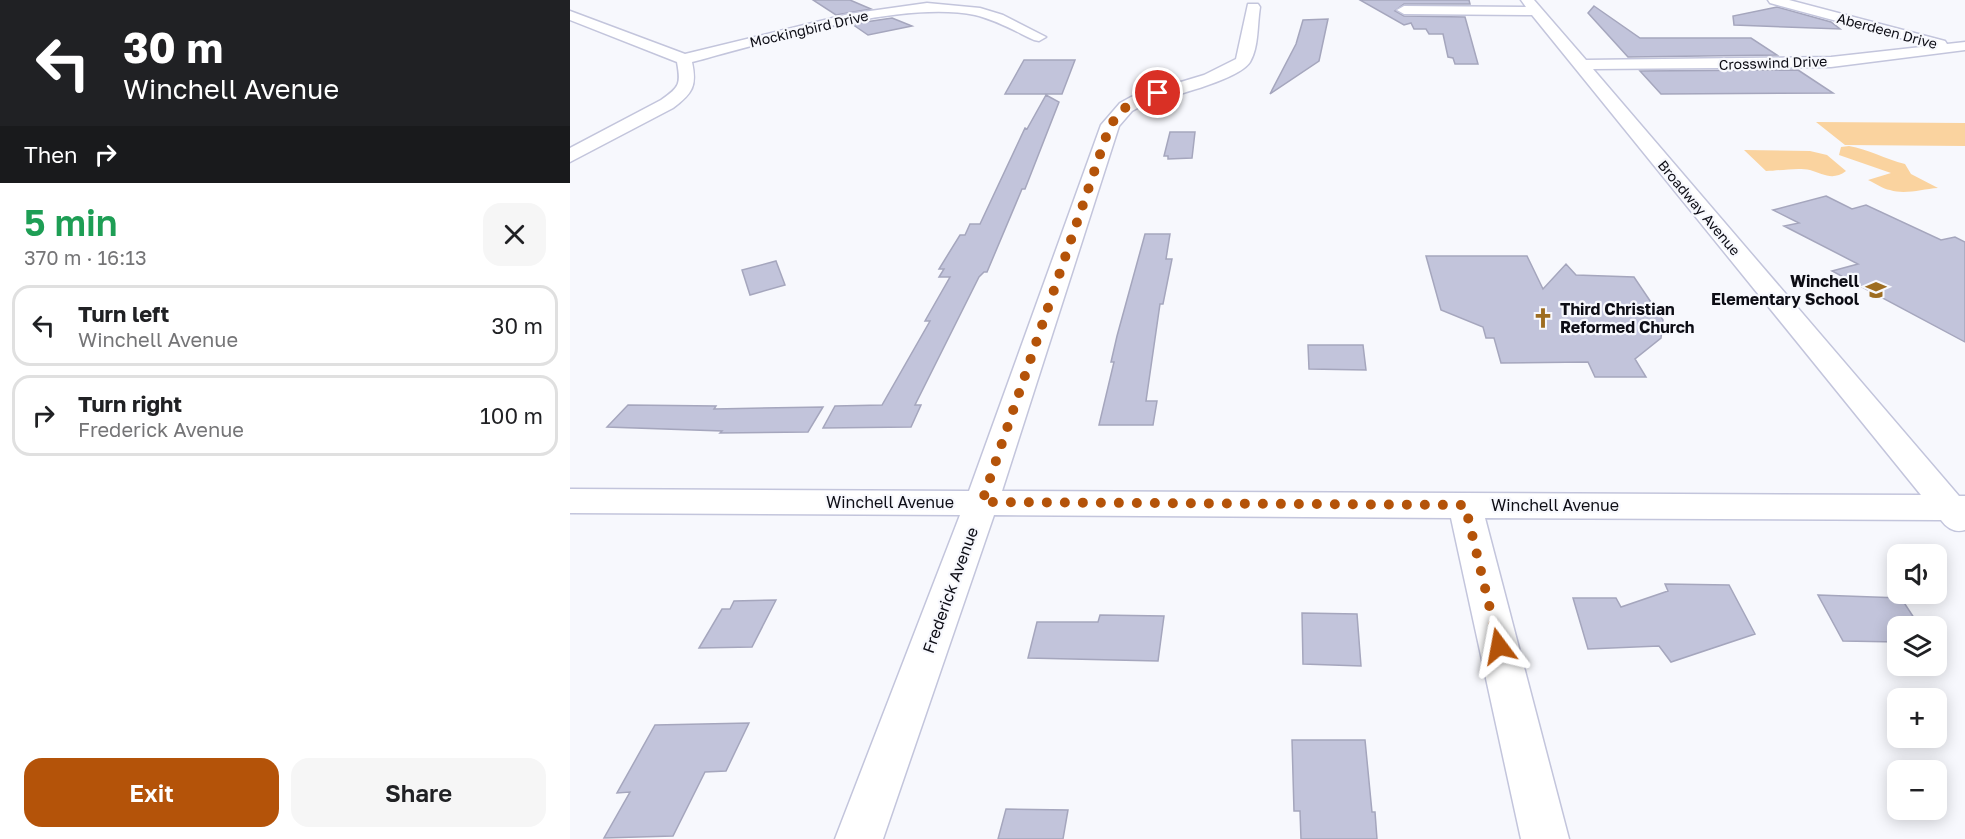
<!DOCTYPE html>
<html lang="en">
<head>
<meta charset="utf-8">
<style>
	body { margin:0; font-family:"Golos Text",sans-serif; background:#f6f6f6; color:#202124; height:100vh; display:flex; flex-direction:column; font-size:22px; white-space:nowrap }
	* { box-sizing:border-box; margin:0 }
	p { font-size:20px; color:#757577 }
	.icon { flex:none; width:33px; height:33px; fill:none; stroke:currentColor; stroke-width:2; stroke-linecap:round; stroke-linejoin:round }
	.map { position:relative; flex:1; overflow:hidden }
	.drawer { display:flex; flex-direction:column; background:#fff; width:570px }
	.drawer>* { flex:none }
	.banner { background:#202124; color:#fff; overflow:hidden }
	.fabs { position:absolute; left:1317px; top:544px; display:grid; gap:12px }
	.fabs a { display:grid; place-items:center; width:60px; height:60px; border-radius:12px; background:#fff; box-shadow:0 3px 15px #0003; font-size:30px }
	.pin { position:absolute; display:grid; place-items:center; width:51px; height:51px; color:#fff; margin:-26px; border:3px solid #fff; border-radius:50%; box-shadow:0 2px 6px #0007 }
	.me { position:absolute; width:66px; margin:-33px; rotate:347deg; stroke-linejoin:round; filter:drop-shadow(0 0 4px #0008) }
	.turn { display:flex; align-items:center; gap:21px; height:126px; padding:0 24px; font-size:27px }
	.turn .icon { width:78px; height:78px; stroke-width:2.5 }
	.turn b { display:block; font-size:42px; line-height:51px }
	.then { display:flex; align-items:center; height:57px; padding:0 24px; background:#0003; gap:12px; font-size:22px }
	.round { display:grid; place-items:center; flex:none; width:63px; height:63px; border-radius:18px; background:#f6f6f6 }
	.headline { display:flex; align-items:center; justify-content:space-between; height:102px; padding:0 24px }
	h1 { font-size:36px; font-weight:600; line-height:45px; color:#1e9e55 }
	.button { display:flex; gap:12px; margin-top:auto; padding:12px 24px }
	.button a { flex:1; height:69px; border-radius:18px; background:#b45309; color:#fff; font-size:24px; font-weight:600; line-height:69px; text-align:center }
	.button a+a { background:#f6f6f6; color:#202124 }
	ul { padding:0; list-style:none }
	li { display:flex; align-items:center; gap:18px; height:81px; margin:0 12px 9px; padding:0 12px; border:3px solid #e0e0e0; border-radius:18px }
	li div { flex:1 }
	li b { display:block; font-size:22px }
	li em { font-style:normal }
	main { display:flex; flex:1; min-height:0 }
	.map>svg:first-child { display:block }
	.green { fill:#fad39f }
	.building { fill:#c2c4db; stroke:#a5a6bd; stroke-width:1.5 }
	.lines { fill:none; stroke-linecap:round; stroke-linejoin:round }
	.minor-casing { stroke:#c3c5dc; stroke-width:3 }
	.minor { fill:#fff; fill-rule:evenodd }
	.route { stroke:#b45309; stroke-width:10; stroke-dasharray:0 18 }
	.labels { text-anchor:middle; stroke-width:4.5; stroke-linejoin:round; paint-order:stroke }
	.far-street-label { font-size:14px; fill:#0d0d15; stroke:#f7f8fd }
	.poi-label { font-size:16px; font-weight:bold; fill:#0d0d15; stroke:#f7f8fd; text-anchor:end }
	.street-label { font-size:16px; fill:#0d0d15; stroke:#f7f8fd }
</style>
</head>
<body>
<main>
<section class="drawer">
<div class="banner">
<div class="turn"><svg class="icon" aria-label="left" viewBox="0 0 24 24"><path d="M17 20v-9H6M10 6l-5 5 5 5"/></svg><div><b>30 m</b>Winchell Avenue</div></div>
<div class="then">Then<svg class="icon" aria-label="right" viewBox="0 0 24 24"><path d="M7 20v-9h11M14 6l5 5-5 5"/></svg></div>
</div>
<div class="headline"><div><h1>5 min</h1><p>370 m · 16:13</p></div><a class="round"><svg class="icon" aria-label="close" viewBox="0 0 24 24"><path d="M6 6l12 12M18 6L6 18"/></svg></a></div>
<ul>
<li><svg class="icon" aria-label="left" viewBox="0 0 24 24"><path d="M17 20v-9H6M10 6l-5 5 5 5"/></svg><div><b>Turn left</b><p>Winchell Avenue</p></div><em>30 m</em></li>
<li><svg class="icon" aria-label="right" viewBox="0 0 24 24"><path d="M7 20v-9h11M14 6l5 5-5 5"/></svg><div><b>Turn right</b><p>Frederick Avenue</p></div><em>100 m</em></li>
</ul>
<div class="button"><a>Exit</a><a>Share</a></div>
</section>
<div class="map">
<svg width="1395" height="839" viewBox="0 0 1395 839">
	<rect width="100%" height="100%" fill="#f7f8fd"/>
	<path class="green" d="M 1246,122 L 1395,123 L 1395,146 L 1275,145 Z
		M 1279,146 C 1298,149 1315,159 1335,164 L 1341,174 L 1368,188 C 1352,189 1335,195 1320,190 C 1313,189 1305,183 1298,180 L 1321,173 L 1269,155 L 1271,147 Z
		M 1174,150 L 1240,151 L 1257,155 L 1276,171 C 1263,181 1253,174 1240,170 C 1227,167 1209,171 1196,171 Z"/>
	<path class="building" d="M 243,0 L 280,0 L 301,9 L 266,15 Z
		M 790,0 L 899,0 L 900,4 L 834,4 L 825,11 L 834,16 L 895,17 L 908,64 L 885,64 L 883,58 L 878,57 L 873,34 L 859,34 L 856,29 L 844,29 L 841,23 L 834,25 Z
		M 1024,6 L 1070,38 L 1181,38 L 1207,55 L 1058,57 L 1018,13 Z
		M 1207,7 L 1261,22 L 1270,29 L 1164,25 L 1163,16 Z
		M 322,18 L 342,26 L 298,35 L 282,24 Z
		M 758,19 L 749,61 L 700,94 L 726,44 L 733,20 Z
		M 454,60 L 505,60 L 492,94 L 435,94 Z
		M 1228,70 L 1263,93 L 1091,94 L 1070,71 Z
		M 476,95 L 489,102 L 455,189 L 452,189 L 417,272 L 414,272 L 409,277 L 345,405 L 351,405 L 341,427 L 253,428 L 265,406 L 312,405 L 360,321 L 355,321 L 380,277 L 369,277 L 374,269 L 369,269 L 390,235 L 395,235 L 400,224 L 410,224 L 455,128 L 457,129 Z
		M 600,132 L 625,132 L 622,158 L 598,159 L 598,156 L 594,156 Z
		M 1256,196 L 1282,209 L 1296,205 L 1371,240 L 1385,237 L 1395,242 L 1395,342 L 1262,271 L 1288,264 L 1214,226 L 1229,223 L 1203,210 Z
		M 575,234 L 600,234 L 596,259 L 602,259 L 593,304 L 590,304 L 576,401 L 587,401 L 583,425 L 529,425 L 544,362 L 541,362 L 547,336 Z
		M 856,256 L 957,256 L 973,289 L 996,264 L 1006,275 L 1064,277 L 1093,320 L 1091,338 L 1065,359 L 1076,377 L 1025,377 L 1018,362 L 931,363 L 924,338 L 916,338 L 913,327 L 871,310 Z
		M 206,261 L 215,285 L 180,295 L 172,270 Z
		M 738,345 L 793,345 L 796,370 L 739,369 Z
		M 58,405 L 146,406 L 144,409 L 253,407 L 238,432 L 150,433 L 152,431 L 37,427 Z
		M 1095,584 L 1159,585 L 1185,634 L 1101,662 L 1089,646 L 1018,649 L 1003,598 L 1046,598 L 1051,607 L 1098,591 Z
		M 1248,595 L 1331,598 L 1350,627 L 1328,627 L 1328,642 L 1273,641 Z
		M 206,600 L 182,647 L 129,648 L 152,609 L 160,609 L 164,601 Z
		M 732,613 L 787,614 L 791,666 L 733,664 Z
		M 530,615 L 594,616 L 588,661 L 458,658 L 467,622 L 528,622 Z
		M 179,723 L 156,771 L 135,772 L 103,836 L 34,838 L 60,792 L 47,793 L 85,725 Z
		M 722,740 L 795,740 L 802,812 L 805,812 L 807,839 L 731,839 L 730,811 L 724,811 Z
		M 436,809 L 498,810 L 493,839 L 428,839 Z"/>
	<g class="lines">
		<g class="minor-casing">
			<path id="minor" d="M 951,0 L 964,0 L 1016,60 L 1261,57 L 1360,46 L 1200,3 L 1198,0 L 1219,0 L 1375,41 L 1377,44 L 1395,42 L 1395,50 L 1261,67 L 1023,69 L 1389,496 L 1395,496 L 1395,530 C 1384,533 1377,528 1371,520 L 915,518 L 999,839 L 951,839 L 881,518 L 424,515 L 313,839 L 265,839 L 390,515 L 0,513 L 0,489 L 399,491 L 531,125 L 550,103 L 561,97 L 634,75 L 666,59 L 678,4 L 688,4 L 690,7 C 687,25 689,46 680,62 C 668,81 596,97 573,105 L 562,111 L 549,126 L 432,491 L 1351,495 L 962,15 L 834,14 L 827,10 L 834,6 L 956,7 Z
				M 357,3 L 410,8 L 433,15 L 476,37 L 469,41 L 464,40 C 445,31 426,20 405,15 C 329,0 199,42 122,62 C 127,86 123,93 103,108 L 0,162 L 0,148 L 91,100 C 110,87 111,84 107,62 L 0,20 L 0,11 L 115,54 L 279,14 Z"/>
		</g>
		<use href="#minor" class="minor"/>
	</g>
	<g class="lines">
		<path class="route" d="M 588,93 L 556,107 L 540,125 L 412,502 L 895,505 L 929,646"/>
	</g>
	<defs>
		<g id="school-bare" transform="scale(1.62)"><path d="M0-5L7-2L0 1L-7-2ZM-4 1L0 2.5L4 1V4Q0 6-4 4Z" fill="#9e6d21" stroke="#f7f8fd" stroke-width="2.5" paint-order="stroke"/></g>
		<g id="church-bare" transform="scale(1.62)"><path d="M-1.2-6h2.4v3.5h3.3v2.4h-3.3V6h-2.4V-.1h-3.3v-2.4h3.3Z" fill="#9e6d21" stroke="#f7f8fd" stroke-width="2.5" paint-order="stroke"/></g>
	</defs>
	<g fill-rule="evenodd">
		<use href="#school-bare" x="1306" y="290"/>
		<use href="#church-bare" x="973" y="318"/>
	</g>
	<g class="labels">
		<g class="far-street-label">
			<text transform="translate(239 29) rotate(-13)" y="5">Mockingbird Drive</text>
			<text transform="translate(1317 31) rotate(15)" y="5">Aberdeen Drive</text>
			<text transform="translate(1203 63) rotate(-2)" y="5">Crosswind Drive</text>
			<text transform="translate(1129 208) rotate(50)" y="5">Broadway Avenue</text>
		</g>
		<g class="poi-label">
			<text x="1289" y="287">Winchell<tspan x="1289" dy="18">Elementary School</tspan></text>
			<text x="990" y="315" text-anchor="start">Third Christian<tspan x="990" dy="18">Reformed Church</tspan></text>
		</g>
		<g class="street-label">
			<text x="320" y="508">Winchell Avenue</text>
			<text x="985" y="511">Winchell Avenue</text>
			<text transform="translate(380 590) rotate(-70)" y="6">Frederick Avenue</text>
		</g>
	</g>
</svg>
<div class="fabs">
<a><svg class="icon" aria-label="sound" viewBox="0 0 24 24"><path d="M4 9h4l5-4v14l-5-4H4zM17 9q2 3 0 6"/></svg></a>
<a><svg class="icon" aria-label="layers" viewBox="0 0 24 24"><path d="M12 4l9 5-9 5-9-5zM3 14l9 5 9-5"/></svg></a>
<a>+</a>
<a>−</a>
</div>
<div class="pin" style="left:588px;top:93px;background:#d93025"><svg class="icon" aria-label="arrive" viewBox="0 0 24 24"><path d="M6 21V4h12l-3 4 3 4H6"/></svg></div>
<svg class="me" style="left:929px;top:646px" viewBox="-20 -20 40 40"><path d="M0-17L14 15 0 8-14 15z" fill="#b45309" stroke="#fff" stroke-width="4"/></svg>
</div>
</main>
</body>
</html>
